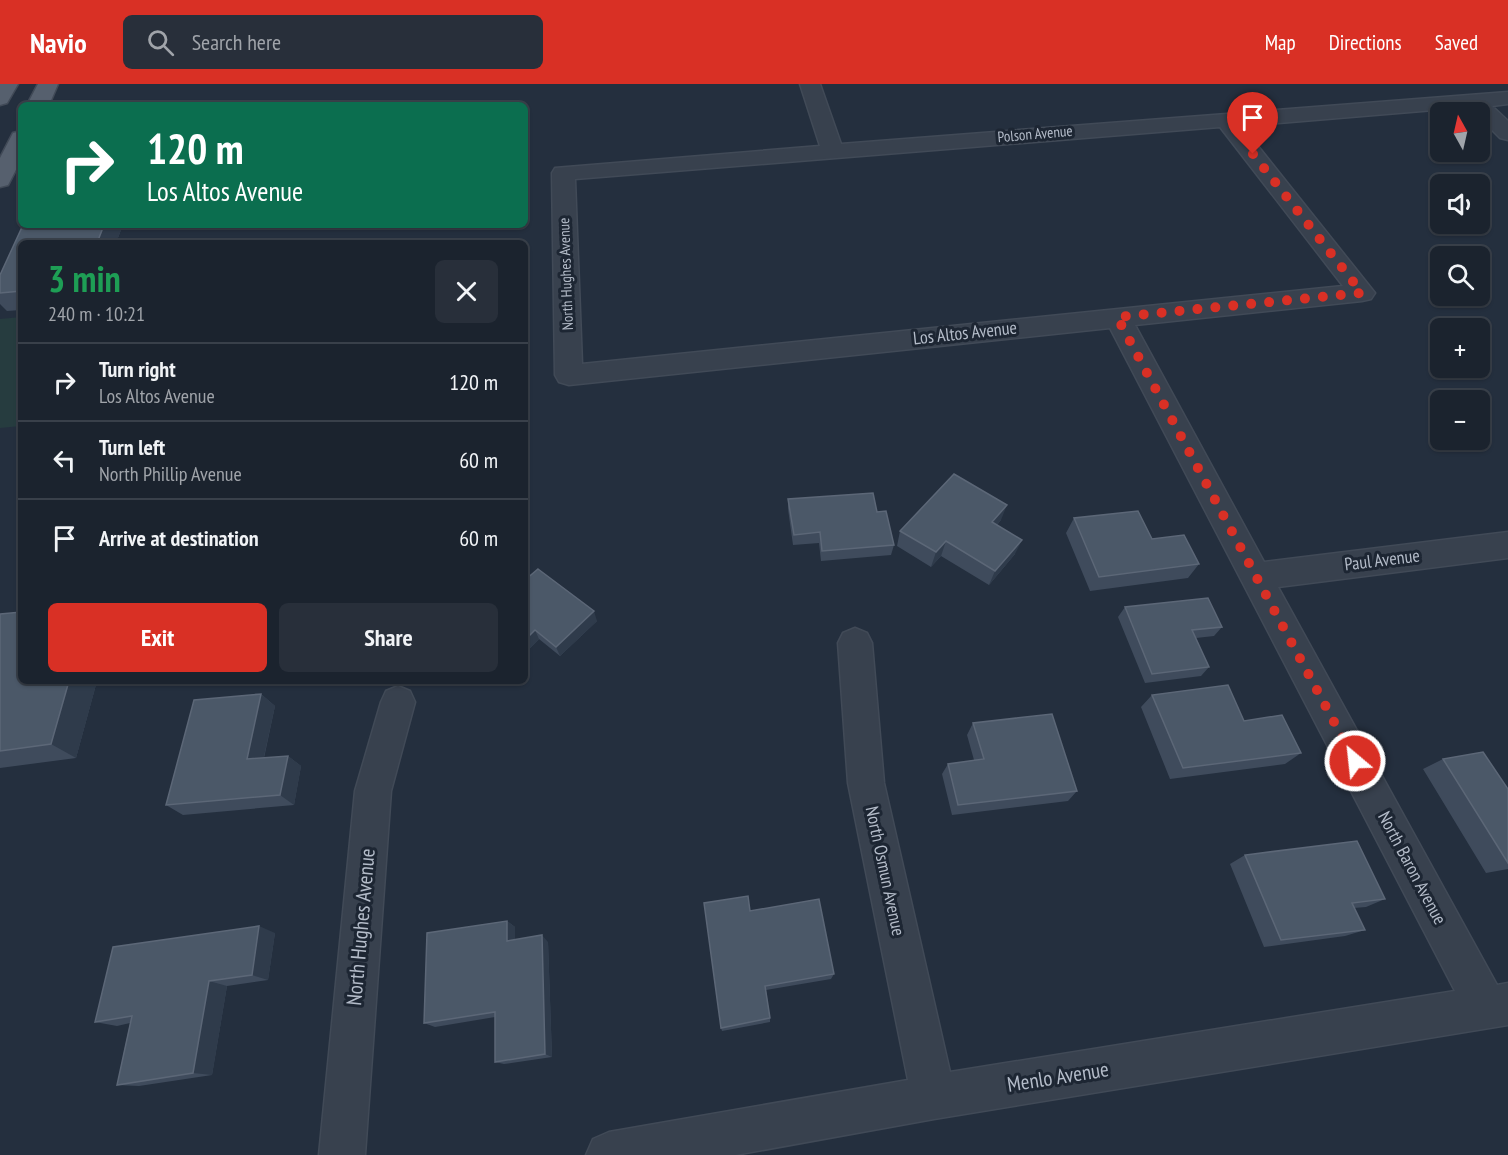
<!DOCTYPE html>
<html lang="en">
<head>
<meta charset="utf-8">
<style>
	body { margin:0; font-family:"PT Sans Narrow",sans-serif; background:#282f3a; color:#f1f3f6; height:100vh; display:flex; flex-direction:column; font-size:22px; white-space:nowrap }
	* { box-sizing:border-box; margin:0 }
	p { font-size:20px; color:#a0a4aa }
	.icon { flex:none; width:33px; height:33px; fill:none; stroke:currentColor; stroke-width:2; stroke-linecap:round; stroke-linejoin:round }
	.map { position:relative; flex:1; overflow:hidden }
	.sheet { position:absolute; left:18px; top:156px; width:510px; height:444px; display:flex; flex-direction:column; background:#1b232e; border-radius:9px; box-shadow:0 2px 4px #0004,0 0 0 2px #39404a }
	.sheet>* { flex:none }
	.top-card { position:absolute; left:18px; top:18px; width:510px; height:126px; border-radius:9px; box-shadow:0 2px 4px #0004,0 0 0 2px #39404a; background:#0b6e4f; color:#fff; overflow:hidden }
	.needle { width:39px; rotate:352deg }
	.fabs { position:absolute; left:1430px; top:18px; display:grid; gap:12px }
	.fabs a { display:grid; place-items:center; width:60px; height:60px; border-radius:9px; background:#1b232e; box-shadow:0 2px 4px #0004,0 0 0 2px #39404a; font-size:30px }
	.pin { position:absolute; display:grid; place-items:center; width:51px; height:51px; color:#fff; margin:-62px -26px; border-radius:50% 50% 50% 0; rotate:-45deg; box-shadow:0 0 6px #0007 }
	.pin .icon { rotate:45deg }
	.me { position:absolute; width:66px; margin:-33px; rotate:332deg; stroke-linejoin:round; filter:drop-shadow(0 0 4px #0008) }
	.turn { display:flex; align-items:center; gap:21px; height:126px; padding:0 30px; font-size:27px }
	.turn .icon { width:78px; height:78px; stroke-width:2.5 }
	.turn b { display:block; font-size:42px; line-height:51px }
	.round { display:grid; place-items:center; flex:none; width:63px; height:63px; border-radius:9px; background:#282f3a }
	.overview { display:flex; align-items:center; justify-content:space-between; height:102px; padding:0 30px }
	h1 { font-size:36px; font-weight:800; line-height:45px; color:#1e9e55 }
	.action { display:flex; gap:12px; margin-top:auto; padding:12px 30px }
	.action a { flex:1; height:69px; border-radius:9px; background:#d93025; color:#fff; font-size:24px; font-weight:800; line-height:69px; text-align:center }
	.action a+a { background:#282f3a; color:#f1f3f6 }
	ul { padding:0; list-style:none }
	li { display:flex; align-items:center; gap:18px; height:78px; padding:0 30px; border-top:2px solid #39404a }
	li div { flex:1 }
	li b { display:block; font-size:22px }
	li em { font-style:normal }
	header { display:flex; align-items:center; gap:36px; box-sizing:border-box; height:84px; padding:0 30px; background:#d93025; color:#fff }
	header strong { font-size:28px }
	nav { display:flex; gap:33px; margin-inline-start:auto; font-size:21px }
	.search { width:420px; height:54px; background:#282f3a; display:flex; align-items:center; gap:15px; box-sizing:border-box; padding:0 21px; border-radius:9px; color:#a0a4aa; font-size:22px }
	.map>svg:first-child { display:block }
	.green { fill:#263c3f }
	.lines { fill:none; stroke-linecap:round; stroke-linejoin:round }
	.minor-casing { stroke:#414a57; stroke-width:3 }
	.primary-casing { stroke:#414a57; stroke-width:3 }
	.minor { fill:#38414e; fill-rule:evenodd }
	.primary { fill:#56606e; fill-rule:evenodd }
	.wall { fill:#3f4b5c }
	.shaded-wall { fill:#2f3b4b }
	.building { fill:#4b5868; stroke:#5c6777; stroke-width:1.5 }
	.route { stroke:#d93025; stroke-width:10; stroke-dasharray:0 18 }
	.labels { text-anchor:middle; stroke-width:6; stroke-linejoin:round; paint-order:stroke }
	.far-street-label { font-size:15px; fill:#b4bcc9; stroke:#1d2633 }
	.street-label { font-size:18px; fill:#b4bcc9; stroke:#1d2633 }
	.near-street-label { font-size:21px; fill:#b4bcc9; stroke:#1d2633 }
</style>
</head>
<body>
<header>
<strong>Navio</strong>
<div class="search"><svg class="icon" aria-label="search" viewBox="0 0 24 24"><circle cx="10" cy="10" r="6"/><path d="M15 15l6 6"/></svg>Search here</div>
<nav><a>Map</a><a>Directions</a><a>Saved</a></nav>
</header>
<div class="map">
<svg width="1508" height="1071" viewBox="0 0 1508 1071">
	<rect width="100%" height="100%" fill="#242f3e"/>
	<path class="green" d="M 21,233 L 21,342 L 0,344 L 0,235 Z"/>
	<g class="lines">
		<g class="minor-casing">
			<path id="minor" d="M 800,0 L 820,0 L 841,60 L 1508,8 L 1508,20 L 1492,22 L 1508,37 L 1508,56 L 1500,54 L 1479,33 L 1479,28 L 1470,23 L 1242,42 L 1375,209 L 1371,215 L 1362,217 L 1135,241 L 1264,478 L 1508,448 L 1508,474 L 1278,503 L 1497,901 L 1508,899 L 1508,941 L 934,1035 L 735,1071 L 586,1071 L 593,1055 L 609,1048 L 908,996 L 848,699 L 838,559 L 843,549 L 855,544 L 867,549 L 872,559 L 884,699 L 950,988 L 1455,907 L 1110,244 L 569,301 L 559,298 L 555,291 L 552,89 L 555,84 L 820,62 ZM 1220,43 L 1343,202 L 582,280 L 575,95 Z
				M 398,602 L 410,607 L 415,618 L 391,707 L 365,1071 L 319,1071 L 355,707 L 381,618 L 386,607 Z"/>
		</g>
		<g class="primary-casing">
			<path id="primary" d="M 0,0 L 18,0 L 7,19 L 0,21 Z
				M 38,0 L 58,0 L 49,21 L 27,21 Z
				M 21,47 L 21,76 L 8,101 L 0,103 L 0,74 L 13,49 Z"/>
		</g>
		<use href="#minor" class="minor"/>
		<use href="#primary" class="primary"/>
	</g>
	<path class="wall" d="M 23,141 L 117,141 L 121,146 L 116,159 L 21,159 L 21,226 L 7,227 L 0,220 L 0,191 Z
		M 788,415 L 877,428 L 894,461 L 891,471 L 821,477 L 819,459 L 793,461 L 788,425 Z
		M 1074,434 L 1152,455 L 1199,480 L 1188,494 L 1090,507 L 1066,449 Z
		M 1001,436 L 997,441 L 1015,470 L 989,501 L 941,472 L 931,483 L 897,462 L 900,447 Z
		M 525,496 L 597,537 L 560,572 L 539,555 L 525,569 Z
		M 1125,523 L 1222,543 L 1214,552 L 1196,554 L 1209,583 L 1201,592 L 1145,599 L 1118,533 Z
		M 0,530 L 21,597 L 97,597 L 76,674 L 0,684 Z
		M 261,610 L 275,622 L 264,674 L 288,672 L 301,682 L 294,721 L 183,731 L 166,721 Z
		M 1152,611 L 1244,637 L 1301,669 L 1285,680 L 1170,695 L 1141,623 Z
		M 973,639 L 1077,707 L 1068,717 L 952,731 L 942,690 L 948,680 L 974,676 L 967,651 Z
		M 1443,675 L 1508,705 L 1508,785 L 1486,789 L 1423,685 Z
		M 1245,771 L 1385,815 L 1366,823 L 1354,824 L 1365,846 L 1345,852 L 1264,863 L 1230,780 Z
		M 750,827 L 834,890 L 831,895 L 766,906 L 770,934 L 770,938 L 722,947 L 721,944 Z
		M 507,837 L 515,843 L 515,856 L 548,858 L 552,973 L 504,980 L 495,978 L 495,933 L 435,943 L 424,939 Z
		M 275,849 L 268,896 L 227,902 L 212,991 L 139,1002 L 117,1001 L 130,939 L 117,942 L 95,938 Z"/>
	<path class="shaded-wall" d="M 104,141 L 117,141 L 121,146 L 116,159 L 97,159 Z
		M 1007,421 L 1001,436 L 986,453 L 992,438 Z
		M 1022,456 L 1015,470 L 989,501 L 995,487 Z
		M 946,457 L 941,472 L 931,483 L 936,468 Z
		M 594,527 L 597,537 L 560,572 L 556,563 Z
		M 535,546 L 539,555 L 525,569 L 525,556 Z
		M 69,597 L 97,597 L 76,674 L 51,660 Z
		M 261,610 L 275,622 L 261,686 L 247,675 Z
		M 288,672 L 301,682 L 294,721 L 280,711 Z
		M 507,837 L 515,843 L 515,863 L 507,857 Z
		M 259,842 L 275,849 L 268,896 L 252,891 Z
		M 542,851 L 548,858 L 552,973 L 545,970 Z
		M 209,897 L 227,902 L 212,991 L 193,989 Z"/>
	<path class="building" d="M 23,141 L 104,141 L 97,159 L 21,159 L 21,207 L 0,209 L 0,191 Z
		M 954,390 L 1007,421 L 992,438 L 1022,456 L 995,487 L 946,457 L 936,468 L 900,447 Z
		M 873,409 L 877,428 L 886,427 L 894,461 L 822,467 L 820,448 L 794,451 L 788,415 Z
		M 1138,427 L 1152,455 L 1184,451 L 1199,480 L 1099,493 L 1074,434 Z
		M 538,485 L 594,527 L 556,563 L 535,546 L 525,556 L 525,496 Z
		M 1208,514 L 1222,543 L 1192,546 L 1209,583 L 1152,590 L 1125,523 Z
		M 21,528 L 21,597 L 69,597 L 51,660 L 0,667 L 0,530 Z
		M 1228,601 L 1244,637 L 1282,631 L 1301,669 L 1183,684 L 1152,611 Z
		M 261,610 L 247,675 L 288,672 L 280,711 L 166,721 L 194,616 Z
		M 1052,630 L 1077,707 L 958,721 L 948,680 L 984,675 L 973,639 Z
		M 1483,668 L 1508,705 L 1508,779 L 1443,675 Z
		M 1357,757 L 1385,815 L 1352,819 L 1365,846 L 1281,856 L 1245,771 Z
		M 748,812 L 750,827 L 819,815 L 834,890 L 765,902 L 770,934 L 721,944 L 704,819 Z
		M 507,837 L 507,857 L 542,851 L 545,970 L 495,978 L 495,928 L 424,939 L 427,849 Z
		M 259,842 L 252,891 L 209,897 L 193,989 L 117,1001 L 132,932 L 95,938 L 113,863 Z"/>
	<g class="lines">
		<path class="route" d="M 1253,70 L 1362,209 L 1117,233 L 1355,677"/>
	</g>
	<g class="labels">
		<g class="far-street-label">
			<text transform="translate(1035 50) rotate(-5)" y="5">Polson Avenue</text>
			<text transform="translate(566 190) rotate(-92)" y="5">North Hughes Avenue</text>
		</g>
		<g class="street-label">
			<text transform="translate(965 249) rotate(-6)" y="6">Los Altos Avenue</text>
			<text transform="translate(1382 476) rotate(-7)" y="6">Paul Avenue</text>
			<text transform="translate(1412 784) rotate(62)" y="6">North Baron Avenue</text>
			<text transform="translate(885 787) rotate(78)" y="6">North Osmun Avenue</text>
		</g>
		<g class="near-street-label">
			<text transform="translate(361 843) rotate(-85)" y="7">North Hughes Avenue</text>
			<text transform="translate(1058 993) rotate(-9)" y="7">Menlo Avenue</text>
		</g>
	</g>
</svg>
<div class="fabs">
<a><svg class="needle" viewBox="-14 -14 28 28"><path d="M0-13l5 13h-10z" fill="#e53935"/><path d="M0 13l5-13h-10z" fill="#a0a4aa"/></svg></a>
<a><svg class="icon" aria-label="sound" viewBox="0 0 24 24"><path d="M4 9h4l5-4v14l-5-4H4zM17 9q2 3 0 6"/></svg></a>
<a><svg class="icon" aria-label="search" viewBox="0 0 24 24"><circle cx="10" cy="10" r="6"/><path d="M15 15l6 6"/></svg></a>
<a>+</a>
<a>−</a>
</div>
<div class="pin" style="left:1253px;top:70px;background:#d93025"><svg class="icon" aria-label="arrive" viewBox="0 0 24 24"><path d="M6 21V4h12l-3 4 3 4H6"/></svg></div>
<svg class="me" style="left:1355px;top:677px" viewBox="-20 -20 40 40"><circle r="17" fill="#d93025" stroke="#fff" stroke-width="3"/><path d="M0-11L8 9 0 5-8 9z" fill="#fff"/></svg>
<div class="top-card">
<div class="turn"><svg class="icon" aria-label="right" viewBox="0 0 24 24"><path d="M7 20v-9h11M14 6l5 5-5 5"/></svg><div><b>120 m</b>Los Altos Avenue</div></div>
</div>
<section class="sheet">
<div class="overview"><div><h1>3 min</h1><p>240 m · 10:21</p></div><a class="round"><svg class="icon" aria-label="close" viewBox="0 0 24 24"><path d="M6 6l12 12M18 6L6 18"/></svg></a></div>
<ul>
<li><svg class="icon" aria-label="right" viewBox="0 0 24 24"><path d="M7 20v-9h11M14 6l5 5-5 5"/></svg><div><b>Turn right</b><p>Los Altos Avenue</p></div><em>120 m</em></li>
<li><svg class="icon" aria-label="left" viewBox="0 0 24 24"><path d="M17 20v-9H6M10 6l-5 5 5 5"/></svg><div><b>Turn left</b><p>North Phillip Avenue</p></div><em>60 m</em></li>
<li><svg class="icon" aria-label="arrive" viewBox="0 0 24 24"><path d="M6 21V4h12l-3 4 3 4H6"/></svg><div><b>Arrive at destination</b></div><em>60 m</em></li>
</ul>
<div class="action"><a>Exit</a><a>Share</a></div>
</section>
</div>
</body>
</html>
